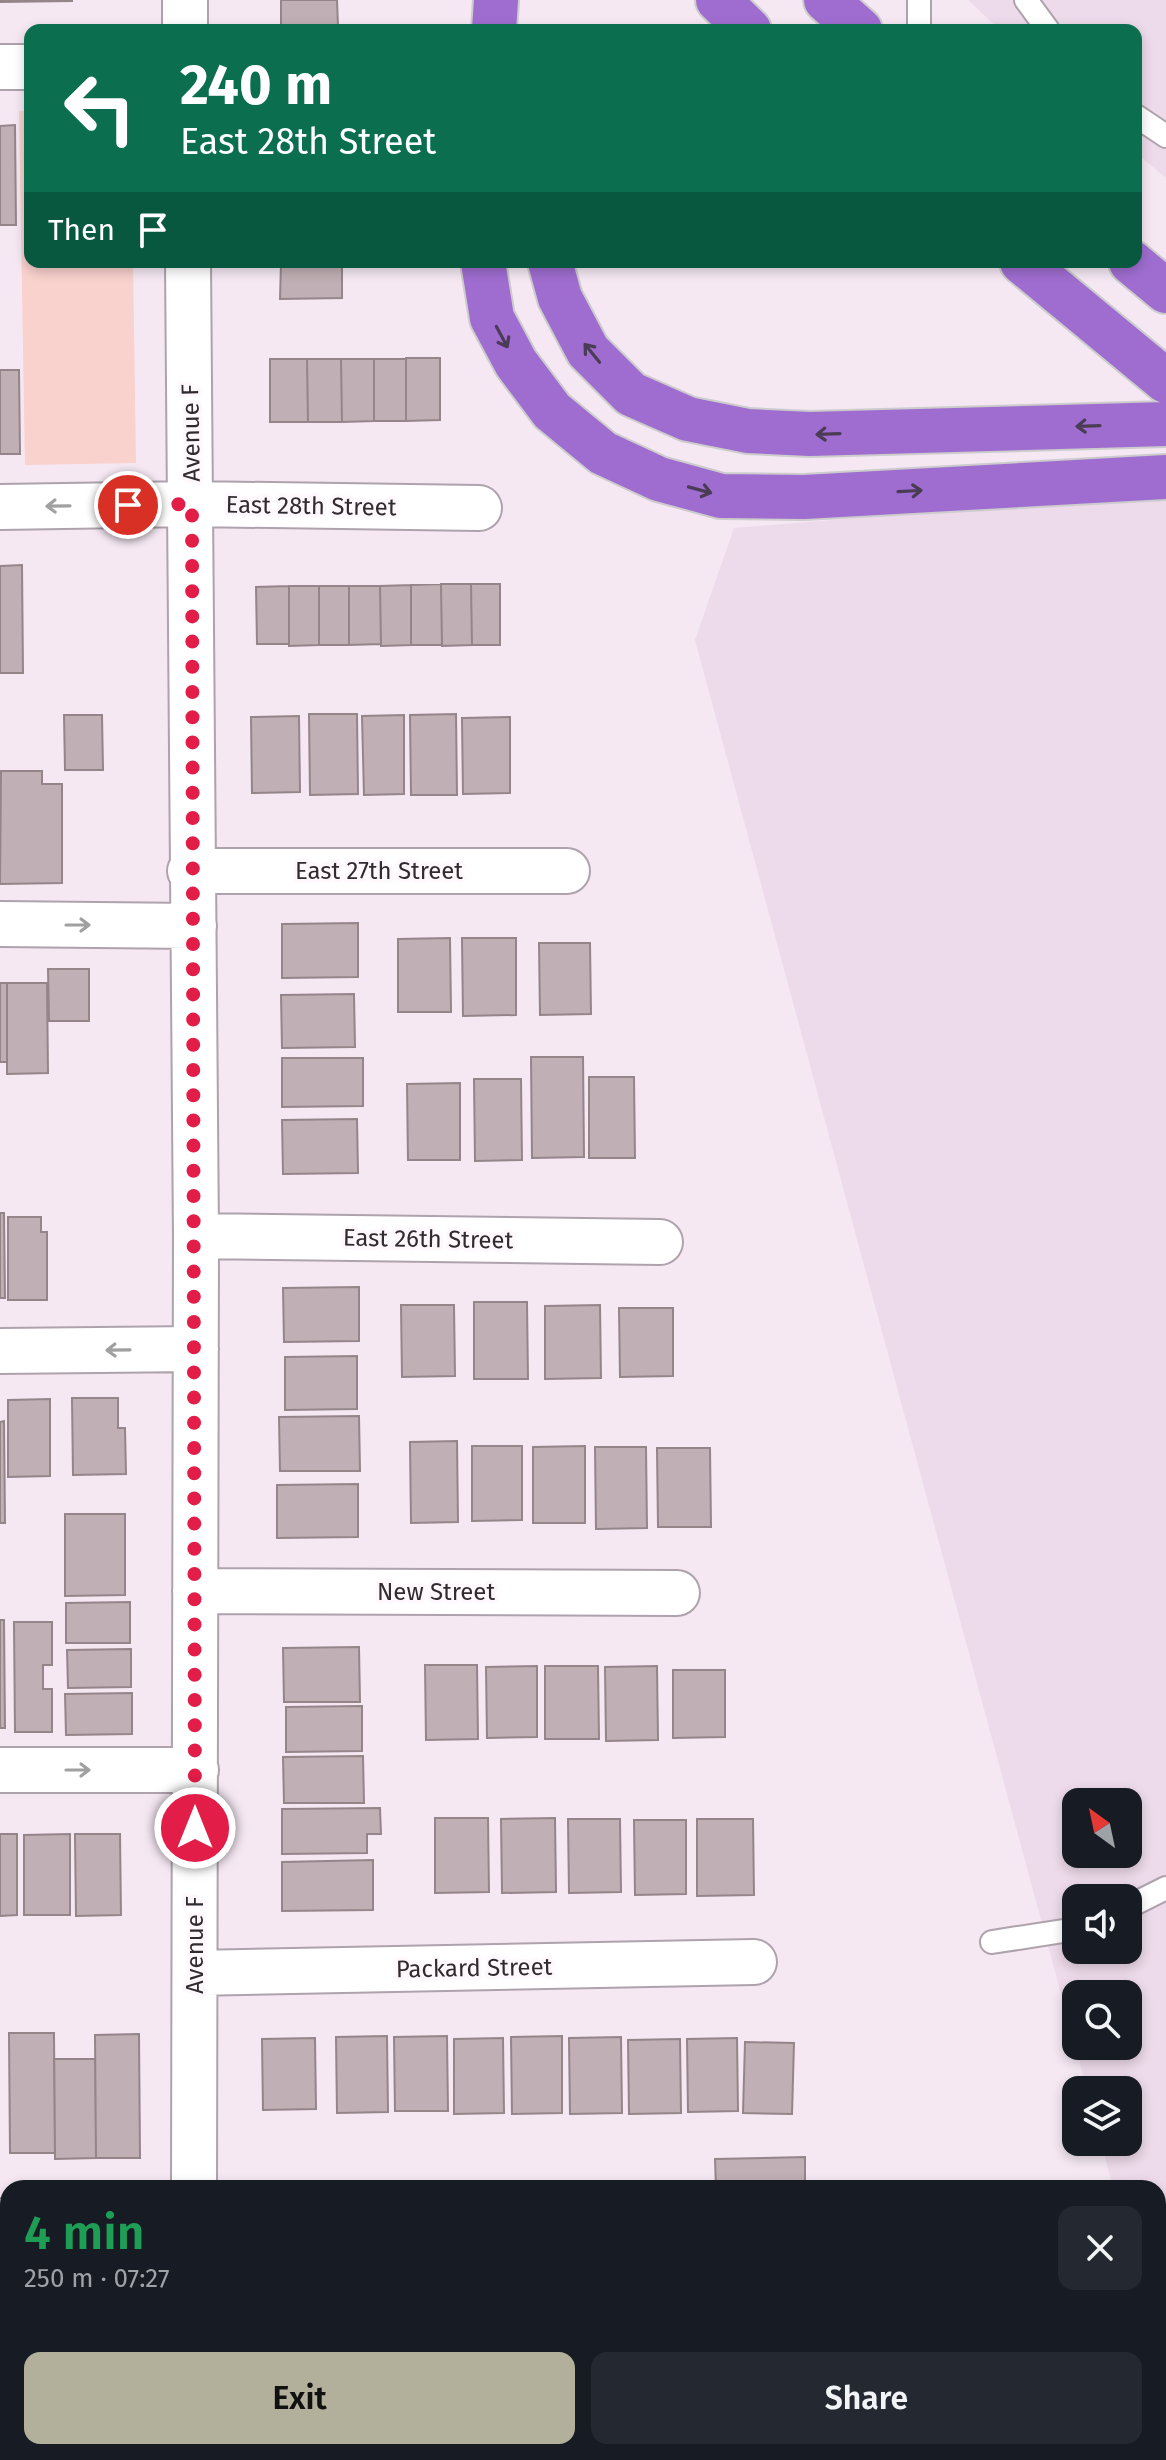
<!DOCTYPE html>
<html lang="en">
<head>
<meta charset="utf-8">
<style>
	body { margin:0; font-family:"Fira Sans",sans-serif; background:#242831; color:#f1f3f6; height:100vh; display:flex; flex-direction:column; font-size:30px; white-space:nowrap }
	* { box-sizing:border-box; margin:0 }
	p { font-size:26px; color:#9ea1a6 }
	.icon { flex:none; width:44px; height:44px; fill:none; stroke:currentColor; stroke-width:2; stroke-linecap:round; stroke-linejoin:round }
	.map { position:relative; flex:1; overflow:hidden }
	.side { position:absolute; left:0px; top:2180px; width:1166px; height:280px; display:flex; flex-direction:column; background:#171b24; border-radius:24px 24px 0 0; box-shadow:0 4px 12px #0003 }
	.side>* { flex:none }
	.banner { position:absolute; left:24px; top:24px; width:1118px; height:244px; border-radius:16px; box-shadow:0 4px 12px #0003; background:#0b6e4f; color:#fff; overflow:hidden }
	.needle { width:52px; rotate:327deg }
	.buttons { position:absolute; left:1062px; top:1788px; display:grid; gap:16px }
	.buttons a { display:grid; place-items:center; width:80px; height:80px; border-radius:16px; background:#171b24; box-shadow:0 4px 12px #0003; font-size:40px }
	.pin { position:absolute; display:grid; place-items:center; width:68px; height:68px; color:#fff; margin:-34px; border:4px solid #fff; border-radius:50%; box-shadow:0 2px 8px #0007 }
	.me { position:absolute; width:88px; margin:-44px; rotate:0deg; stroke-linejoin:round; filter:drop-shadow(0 0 6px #0008) }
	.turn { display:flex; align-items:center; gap:28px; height:168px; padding:0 24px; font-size:36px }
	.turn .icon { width:104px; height:104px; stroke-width:2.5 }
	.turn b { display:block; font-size:56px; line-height:68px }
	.then { display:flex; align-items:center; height:76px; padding:0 24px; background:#0003; gap:16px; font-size:30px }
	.round { display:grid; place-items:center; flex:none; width:84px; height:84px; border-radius:16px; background:#242831 }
	.overview { display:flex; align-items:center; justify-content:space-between; height:136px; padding:0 24px }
	h1 { font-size:48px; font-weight:600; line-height:60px; color:#1e9e55 }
	.action { display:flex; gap:16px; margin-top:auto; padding:16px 24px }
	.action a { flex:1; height:92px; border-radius:16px; background:#b2b09b; color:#111; font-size:32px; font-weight:600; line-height:92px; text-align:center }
	.action a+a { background:#242831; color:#f1f3f6 }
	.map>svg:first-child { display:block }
	.built { fill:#eddaea; fill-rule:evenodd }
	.green { fill:#f9d1cd }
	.building { fill:#c0b0b5; stroke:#948589; stroke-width:2 }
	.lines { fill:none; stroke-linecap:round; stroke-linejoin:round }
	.lane-casing { stroke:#aea2ac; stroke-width:26 }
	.street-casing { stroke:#aea2ac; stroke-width:48 }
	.highway-casing { stroke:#cdcccd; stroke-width:48 }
	.lane { stroke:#fff; stroke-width:22 }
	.street { stroke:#fff; stroke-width:44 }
	.highway { stroke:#9f6dd0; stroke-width:44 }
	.oneway { stroke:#4b3c56 }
	.oneway2 { stroke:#a1a0a1 }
	.route { stroke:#e11d48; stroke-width:14; stroke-dasharray:0 25.2 }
	.labels { text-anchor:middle; stroke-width:7; stroke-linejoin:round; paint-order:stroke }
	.street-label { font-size:24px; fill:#2f2b2e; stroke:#fef8fd }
</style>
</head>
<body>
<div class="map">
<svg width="1166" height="2460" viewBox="0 0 1166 2460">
	<rect width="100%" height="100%" fill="#f5e8f3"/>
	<path class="built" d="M 968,0 L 1166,0 L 1166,178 L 1136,153 L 1136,30 L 1000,30 Z
		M 1166,493 L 1166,2384 L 1158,2354 L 1158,2188 L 1113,2188 L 1101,2142 L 1128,2142 L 1128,2090 L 1087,2090 L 695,640 L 734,528 ZM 1076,1802 L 1128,1802 L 1128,1854 L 1076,1854 ZM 1076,1898 L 1128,1898 L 1128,1950 L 1076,1950 ZM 1076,1994 L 1128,1994 L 1128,2046 L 1076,2046 Z"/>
	<path class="green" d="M 19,111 L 30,111 L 30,262 L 133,262 L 136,463 L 25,465 Z"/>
	<path class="building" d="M 0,0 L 72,0 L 72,1 L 0,2 Z
		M 281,0 L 337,0 L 338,26 L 281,26 Z
		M 15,125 L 16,225 L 0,225 L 0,126 Z
		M 280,262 L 342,262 L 342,263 L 281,263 Z
		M 281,263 L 342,263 L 342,298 L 280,299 Z
		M 440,358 L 440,420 L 406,421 L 406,358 Z
		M 270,359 L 307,359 L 308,422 L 270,422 Z
		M 307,359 L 341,359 L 342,422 L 308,422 Z
		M 341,359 L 374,359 L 374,421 L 342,422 Z
		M 374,359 L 406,359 L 406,421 L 374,421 Z
		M 0,370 L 19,370 L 20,454 L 0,454 Z
		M 22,565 L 23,673 L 0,673 L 0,566 Z
		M 441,584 L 442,645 L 411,645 L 411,585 Z
		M 441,584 L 471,584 L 472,645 L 442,646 Z
		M 471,584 L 500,584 L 500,645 L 472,645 Z
		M 411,585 L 411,645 L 381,646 L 380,586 Z
		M 289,586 L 289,644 L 257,644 L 256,587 Z
		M 289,586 L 319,586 L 319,645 L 289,646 Z
		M 319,586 L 349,586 L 349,645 L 319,645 Z
		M 349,586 L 380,586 L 381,644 L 349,645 Z
		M 309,714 L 357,714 L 358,794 L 310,795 Z
		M 456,714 L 457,795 L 411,795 L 410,715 Z
		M 64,715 L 102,715 L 103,770 L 65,770 Z
		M 404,715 L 404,794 L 364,795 L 362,716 Z
		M 299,716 L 300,792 L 252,793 L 251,717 Z
		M 510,717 L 510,793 L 463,794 L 462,718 Z
		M 1,771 L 42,771 L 42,784 L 62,784 L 62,883 L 0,884 Z
		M 358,923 L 358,977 L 282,978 L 282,924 Z
		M 450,938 L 451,1012 L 398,1012 L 398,939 Z
		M 462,938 L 516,938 L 516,1015 L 463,1016 Z
		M 539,943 L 590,943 L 591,1014 L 540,1015 Z
		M 48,969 L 89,969 L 89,1021 L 49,1021 Z
		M 0,983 L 7,983 L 7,1062 L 0,1062 Z
		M 7,983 L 47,983 L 48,1073 L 7,1074 Z
		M 354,994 L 355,1047 L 282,1048 L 281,995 Z
		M 531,1057 L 583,1057 L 584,1157 L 532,1158 Z
		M 282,1058 L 363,1058 L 363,1106 L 282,1107 Z
		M 589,1077 L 634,1077 L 635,1158 L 589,1158 Z
		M 474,1079 L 521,1079 L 522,1160 L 475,1161 Z
		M 460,1083 L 460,1160 L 408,1160 L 407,1084 Z
		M 357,1119 L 358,1173 L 283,1174 L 282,1120 Z
		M 0,1213 L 4,1213 L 5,1298 L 0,1298 Z
		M 8,1217 L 41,1217 L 41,1232 L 47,1232 L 47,1300 L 8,1300 Z
		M 359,1287 L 359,1341 L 284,1342 L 283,1288 Z
		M 474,1302 L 527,1302 L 528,1379 L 474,1379 Z
		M 401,1305 L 454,1305 L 455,1376 L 402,1377 Z
		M 600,1305 L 601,1378 L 545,1379 L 545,1306 Z
		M 619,1308 L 673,1308 L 673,1376 L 620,1377 Z
		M 357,1356 L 357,1409 L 285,1410 L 285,1357 Z
		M 72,1398 L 118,1398 L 118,1428 L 125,1428 L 126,1474 L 73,1475 Z
		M 50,1399 L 50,1476 L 8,1477 L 8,1400 Z
		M 359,1416 L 360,1471 L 280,1471 L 279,1417 Z
		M 4,1421 L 5,1523 L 0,1523 L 0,1422 Z
		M 457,1441 L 458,1522 L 411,1523 L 410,1442 Z
		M 472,1446 L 522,1446 L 522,1520 L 472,1521 Z
		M 585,1446 L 585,1523 L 533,1523 L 533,1447 Z
		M 595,1447 L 646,1447 L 647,1528 L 596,1529 Z
		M 657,1448 L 710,1448 L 711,1527 L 658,1527 Z
		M 358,1484 L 358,1537 L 277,1538 L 277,1485 Z
		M 65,1514 L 125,1514 L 125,1595 L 65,1596 Z
		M 130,1602 L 130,1643 L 66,1643 L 66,1603 Z
		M 0,1620 L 4,1620 L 5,1728 L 0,1728 Z
		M 14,1622 L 52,1622 L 52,1665 L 43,1665 L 43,1689 L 52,1689 L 52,1732 L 15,1732 Z
		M 359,1647 L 360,1702 L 284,1702 L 283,1648 Z
		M 131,1649 L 131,1687 L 68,1688 L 67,1650 Z
		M 425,1665 L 477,1665 L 478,1739 L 426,1740 Z
		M 537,1666 L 537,1737 L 487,1738 L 486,1667 Z
		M 545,1666 L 598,1666 L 599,1739 L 545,1739 Z
		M 657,1666 L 658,1740 L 606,1741 L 605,1667 Z
		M 673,1670 L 725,1670 L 725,1737 L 673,1738 Z
		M 132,1693 L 132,1734 L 66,1735 L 65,1694 Z
		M 362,1706 L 362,1751 L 286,1752 L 286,1707 Z
		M 363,1756 L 364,1803 L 284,1803 L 283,1757 Z
		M 380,1808 L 381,1834 L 367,1834 L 367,1853 L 282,1854 L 282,1809 Z
		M 435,1818 L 488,1818 L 489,1892 L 435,1893 Z
		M 555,1818 L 556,1892 L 502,1893 L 501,1819 Z
		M 568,1819 L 620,1819 L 621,1892 L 569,1893 Z
		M 697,1819 L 753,1819 L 754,1895 L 697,1896 Z
		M 634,1820 L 686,1820 L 686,1894 L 635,1895 Z
		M 0,1834 L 17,1834 L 17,1915 L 0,1916 Z
		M 70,1834 L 70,1915 L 24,1915 L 24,1835 Z
		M 75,1834 L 120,1834 L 121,1915 L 76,1916 Z
		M 373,1860 L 373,1910 L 282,1911 L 282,1862 Z
		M 9,2033 L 54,2033 L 55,2153 L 10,2153 Z
		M 139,2034 L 140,2158 L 96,2158 L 95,2035 Z
		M 387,2036 L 388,2112 L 337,2113 L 336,2037 Z
		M 447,2036 L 448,2111 L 395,2111 L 394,2037 Z
		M 562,2036 L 562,2113 L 512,2114 L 511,2037 Z
		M 621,2037 L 622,2113 L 570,2114 L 569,2038 Z
		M 315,2038 L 316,2109 L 263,2110 L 262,2039 Z
		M 503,2038 L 504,2113 L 454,2114 L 454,2039 Z
		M 737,2038 L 738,2111 L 688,2112 L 687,2039 Z
		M 680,2039 L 681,2113 L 629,2114 L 628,2040 Z
		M 745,2042 L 794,2043 L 792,2114 L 743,2113 Z
		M 54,2059 L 95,2059 L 96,2158 L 55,2159 Z
		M 805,2157 L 805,2188 L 716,2188 L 715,2159 Z
		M 509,2186 L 509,2188 L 451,2188 L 451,2187 Z
		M 622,2186 L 622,2188 L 565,2188 L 565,2187 Z
		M 0,2317 L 8,2317 L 8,2419 L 0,2420 Z
		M 261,2452 L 341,2452 L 341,2460 L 261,2460 Z
		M 896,2456 L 896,2460 L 587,2460 Z"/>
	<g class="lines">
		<g class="lane-casing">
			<path id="lane" d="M 919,0 L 919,30
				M 1026,0 L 1048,30
				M 1136,116 L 1166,136
				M 1128,1907 L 1166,1888
				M 992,1942 L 1076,1929"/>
		</g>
		<g class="street-casing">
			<path id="street" d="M 185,0 L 185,30
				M 0,67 L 30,67
				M 188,262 L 196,1236 L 194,2188
				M 0,507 L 192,504 L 479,508
				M 190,871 L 567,871
				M 0,924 L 194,926
				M 196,1236 L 660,1242
				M 0,1351 L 196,1349
				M 195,1591 L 677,1593
				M 0,1770 L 196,1770
				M 195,1973 L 754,1962
				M 0,2221 L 8,2221
				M 196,2452 L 196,2460"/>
		</g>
		<g class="highway-casing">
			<path id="highway" d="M 718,0 L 749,30
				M 826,0 L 860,30
				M 494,30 L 496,0
				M 483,262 L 492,318 L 516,363 L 552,411 L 603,453 L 659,479 L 721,496 L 804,497 L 1166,477
				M 550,262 L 560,298 L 588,351 L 631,394 L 688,419 L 748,431 L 810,434 L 1166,424
				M 1022,262 L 1166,381
				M 1131,262 L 1166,291"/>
		</g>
		<use href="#lane" class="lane"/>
		<use href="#street" class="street"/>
		<use href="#highway" class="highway"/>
	</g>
	<defs><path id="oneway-shaft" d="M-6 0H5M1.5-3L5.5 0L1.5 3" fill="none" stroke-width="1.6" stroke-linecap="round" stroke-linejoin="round" transform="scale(2)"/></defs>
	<g class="oneway">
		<use href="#oneway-shaft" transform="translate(502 337) rotate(62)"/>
		<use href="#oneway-shaft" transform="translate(592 353) rotate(-129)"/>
		<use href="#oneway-shaft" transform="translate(1088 426) rotate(178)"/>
		<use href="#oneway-shaft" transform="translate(828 434) rotate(178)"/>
		<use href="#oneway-shaft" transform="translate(700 490) rotate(15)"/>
		<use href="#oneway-shaft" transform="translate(910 491) rotate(-3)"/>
	</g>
	<g class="oneway2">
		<use href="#oneway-shaft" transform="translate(58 506) rotate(179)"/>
		<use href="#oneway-shaft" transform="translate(78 925)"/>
		<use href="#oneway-shaft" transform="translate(118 1350) rotate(179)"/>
		<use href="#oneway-shaft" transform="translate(78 1770)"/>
	</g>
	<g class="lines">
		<path class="route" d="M 128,505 L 192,504 L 195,1828"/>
	</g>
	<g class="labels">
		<g class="street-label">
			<text transform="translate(191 433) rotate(-91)" y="8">Avenue F</text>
			<text transform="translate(311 506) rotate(1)" y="8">East 28th Street</text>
			<text x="379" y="879">East 27th Street</text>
			<text transform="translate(428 1239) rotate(1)" y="8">East 26th Street</text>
			<text x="436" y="1600">New Street</text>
			<text transform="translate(195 1945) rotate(-90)" y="8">Avenue F</text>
			<text transform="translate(474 1968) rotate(-1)" y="8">Packard Street</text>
		</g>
	</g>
</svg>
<div class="buttons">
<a><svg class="needle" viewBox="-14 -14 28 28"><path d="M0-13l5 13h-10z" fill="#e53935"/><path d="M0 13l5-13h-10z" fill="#9ea1a6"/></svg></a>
<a><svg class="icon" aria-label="sound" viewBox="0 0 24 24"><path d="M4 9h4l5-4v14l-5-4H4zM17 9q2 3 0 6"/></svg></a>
<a><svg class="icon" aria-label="search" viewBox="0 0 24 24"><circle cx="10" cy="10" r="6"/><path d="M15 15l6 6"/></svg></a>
<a><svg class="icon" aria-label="layers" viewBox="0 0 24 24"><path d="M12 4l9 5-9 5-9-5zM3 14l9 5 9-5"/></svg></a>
</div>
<div class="pin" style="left:128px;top:505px;background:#d93025"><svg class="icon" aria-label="arrive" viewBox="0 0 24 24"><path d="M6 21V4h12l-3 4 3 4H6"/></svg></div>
<svg class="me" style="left:195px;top:1828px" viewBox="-20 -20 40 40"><circle r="17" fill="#e11d48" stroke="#fff" stroke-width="3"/><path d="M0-11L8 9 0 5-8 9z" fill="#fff"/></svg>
<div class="banner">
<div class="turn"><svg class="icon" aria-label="left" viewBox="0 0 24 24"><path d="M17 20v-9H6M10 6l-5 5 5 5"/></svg><div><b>240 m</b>East 28th Street</div></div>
<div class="then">Then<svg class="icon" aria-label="arrive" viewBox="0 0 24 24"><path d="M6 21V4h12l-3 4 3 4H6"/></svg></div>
</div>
<section class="side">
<div class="overview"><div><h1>4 min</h1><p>250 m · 07:27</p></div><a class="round"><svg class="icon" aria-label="close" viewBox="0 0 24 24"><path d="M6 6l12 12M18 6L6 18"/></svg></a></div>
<div class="action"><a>Exit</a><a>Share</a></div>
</section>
</div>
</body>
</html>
